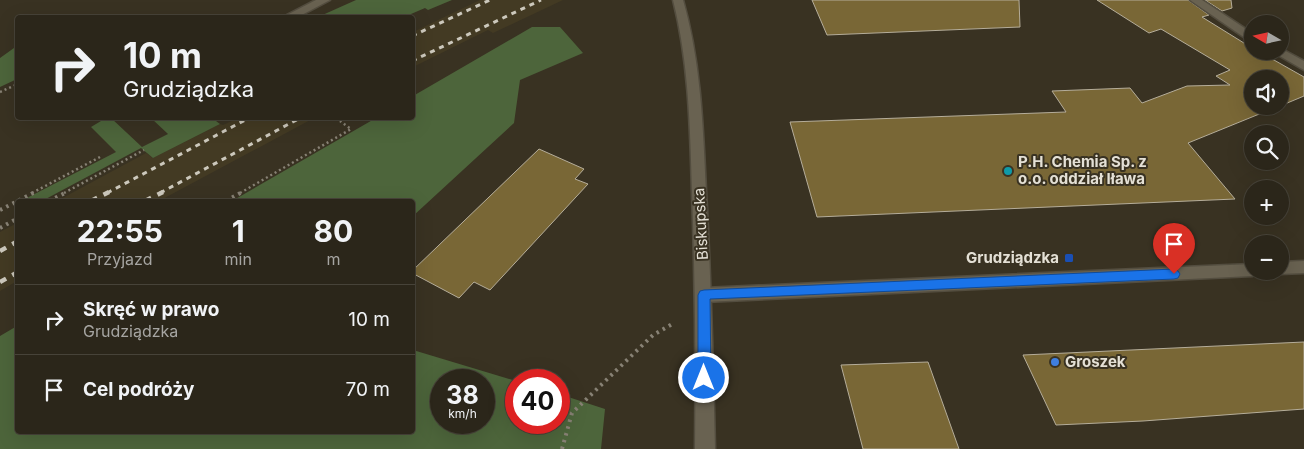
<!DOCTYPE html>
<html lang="pl">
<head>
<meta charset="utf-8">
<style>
	body { margin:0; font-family:Inter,sans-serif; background:#332e23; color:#f1f3f6; height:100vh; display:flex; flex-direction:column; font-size:19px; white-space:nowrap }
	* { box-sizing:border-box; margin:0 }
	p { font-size:16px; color:#a6a5a2 }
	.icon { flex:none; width:28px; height:28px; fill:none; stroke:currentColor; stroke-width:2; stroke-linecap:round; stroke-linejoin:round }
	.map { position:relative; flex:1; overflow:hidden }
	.details { position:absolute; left:15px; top:199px; width:400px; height:235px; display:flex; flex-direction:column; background:#2b261a; border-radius:5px; box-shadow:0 5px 20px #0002,0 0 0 1px #474339 }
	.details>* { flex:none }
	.hud { position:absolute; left:15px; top:15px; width:400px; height:105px; border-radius:5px; box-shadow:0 5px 20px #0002,0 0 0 1px #474339; background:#2b261a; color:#f1f3f6; overflow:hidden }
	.needle { width:32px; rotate:279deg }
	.tools { position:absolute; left:1244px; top:15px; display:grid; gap:10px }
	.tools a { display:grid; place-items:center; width:45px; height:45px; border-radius:50%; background:#2b261a; box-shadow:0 5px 20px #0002,0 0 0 1px #474339; font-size:25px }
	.speed { position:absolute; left:430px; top:369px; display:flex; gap:10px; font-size:25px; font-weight:700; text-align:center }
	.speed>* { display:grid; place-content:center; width:65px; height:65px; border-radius:50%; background:#2b261a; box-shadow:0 5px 20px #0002,0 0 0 1px #474339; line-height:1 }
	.speed small { font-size:12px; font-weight:400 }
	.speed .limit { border:8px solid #d22; background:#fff; color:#111 }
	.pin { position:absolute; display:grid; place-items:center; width:42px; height:42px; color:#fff; margin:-51px -21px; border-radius:50% 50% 50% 0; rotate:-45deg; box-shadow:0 0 5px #0007 }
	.pin .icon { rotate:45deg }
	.me { position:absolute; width:55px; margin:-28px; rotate:0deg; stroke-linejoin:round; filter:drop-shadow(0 0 4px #0008) }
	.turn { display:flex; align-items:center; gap:18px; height:105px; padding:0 25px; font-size:22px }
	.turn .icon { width:65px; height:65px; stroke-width:2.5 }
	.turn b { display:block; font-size:35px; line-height:42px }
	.eta { display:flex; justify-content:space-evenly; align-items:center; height:85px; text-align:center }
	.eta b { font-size:30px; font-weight:700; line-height:35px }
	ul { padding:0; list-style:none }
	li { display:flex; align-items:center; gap:15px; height:70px; padding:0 25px; border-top:1px solid #474339 }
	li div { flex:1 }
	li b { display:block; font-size:19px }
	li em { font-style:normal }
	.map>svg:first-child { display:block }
	.built { fill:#433a23 }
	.green { fill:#4d653b; fill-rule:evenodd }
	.building { fill:#796736; stroke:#b5ad9a }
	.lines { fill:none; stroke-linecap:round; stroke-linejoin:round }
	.service-casing { stroke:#534d3f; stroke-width:3 }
	.minor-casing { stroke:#534d3f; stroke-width:3 }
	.tertiary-casing { stroke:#534d3f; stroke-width:3 }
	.path-far1 { stroke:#888275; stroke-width:2.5; stroke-dasharray:2 3; stroke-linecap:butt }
	.path { stroke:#888275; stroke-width:4; stroke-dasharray:2.5 4.5; stroke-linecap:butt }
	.service { fill:#696251; fill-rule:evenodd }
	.minor { fill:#696251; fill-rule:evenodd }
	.tertiary { fill:#696251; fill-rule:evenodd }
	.rail-far1 { stroke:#ccc8bc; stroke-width:3; stroke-dasharray:5 5; stroke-linecap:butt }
	.rail { stroke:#ccc8bc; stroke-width:4.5; stroke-dasharray:7 7; stroke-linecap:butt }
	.route { fill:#1a73e8; stroke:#114b97 }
	.culture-dot { fill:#0f9aa8; stroke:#393222; stroke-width:2 }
	.transit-dot { fill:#1a4fb4; stroke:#393222; stroke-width:2 }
	.shop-dot { fill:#3f7fe0; stroke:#393222; stroke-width:2 }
	.labels { text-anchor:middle; stroke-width:4; stroke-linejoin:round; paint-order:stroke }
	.poi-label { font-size:15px; font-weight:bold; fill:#e4e0d5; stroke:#393222; text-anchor:start }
	.street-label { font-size:15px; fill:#e4e0d5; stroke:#393222 }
</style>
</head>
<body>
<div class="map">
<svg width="1304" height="449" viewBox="0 0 1304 449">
	<rect width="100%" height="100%" fill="#393222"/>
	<path class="built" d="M 480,0 L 563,0 L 493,33 L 488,30 L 413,67 L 413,32 Z
		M 238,118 L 314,118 L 159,201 L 57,201 L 146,153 L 153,158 L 220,124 L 223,125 Z
		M 17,223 L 17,281 L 0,291 L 0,232 Z"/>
	<path class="green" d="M 356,0 L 452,0 L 428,10 L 425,8 L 404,17 L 318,17 Z
		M 532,27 L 560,27 L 583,53 L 520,80 L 514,123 L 413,216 L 412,201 L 232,201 L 376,118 L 412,118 L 413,96 Z
		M 14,48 L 17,48 L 17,79 L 0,87 L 0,58 Z
		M 106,118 L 111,118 L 142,147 L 168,134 L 151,118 L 212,118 L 220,124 L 153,158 L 141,148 L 42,201 L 21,201 L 116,152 L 91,127 Z
		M 17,326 L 18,431 L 412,431 L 413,350 L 516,381 L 516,422 L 559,422 L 559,394 L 605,409 L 601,449 L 0,449 L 0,336 ZM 441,380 L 484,380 L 484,422 L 441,422 Z"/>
	<path class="building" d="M 812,0 L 1019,0 L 1020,27 L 827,35 Z
		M 1097,0 L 1188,0 L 1209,15 L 1202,17 L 1252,48 L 1252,51 L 1258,51 L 1304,77 L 1304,96 L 1280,106 L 1280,79 L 1252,79 L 1252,106 L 1279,106 L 1188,143 L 1235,199 L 817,217 L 790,122 L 1066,112 L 1052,91 L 1130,88 L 1142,103 L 1187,86 L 1230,85 L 1216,76 L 1230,70 L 1161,29 L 1149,33 Z
		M 1205,0 L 1231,0 L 1232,8 L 1222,11 Z
		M 539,149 L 584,169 L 575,179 L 588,184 L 490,290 L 474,282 L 459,298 L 412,273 L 412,271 Z
		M 1304,342 L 1304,409 L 1143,421 L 1056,425 L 1023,355 Z
		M 928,362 L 959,449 L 863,449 L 841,365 Z"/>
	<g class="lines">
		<g class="service-casing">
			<path id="service" d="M 1190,0 L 1202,0 L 1252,33 L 1252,41 L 1248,40 Z
				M 1280,48 L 1304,61 L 1304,70 L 1271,51 L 1280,51 Z"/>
		</g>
		<g class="minor-casing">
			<path id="minor" d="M 316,0 L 330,0 L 296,18 L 281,18 Z
				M 1304,261 L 1304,273 L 1280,274 L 1274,271 L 1280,271 L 1280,262 Z
				M 1252,264 L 1252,271 L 1259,271 L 1258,274 L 1252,276 L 704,302 L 698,300 L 696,295 L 698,290 L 704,288 Z"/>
		</g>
		<g class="tertiary-casing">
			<path id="tertiary" d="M 673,0 L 683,0 C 701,63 703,127 706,191 C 711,277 713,363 715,449 L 695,449 C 696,363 695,277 692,192 C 690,127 689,63 673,0 Z"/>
		</g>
		<path class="path-far1" d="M 0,92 L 18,84
			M 32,193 L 100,157
			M 64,193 L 144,150
			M 240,193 L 351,129 L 340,121"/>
		<path class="path" d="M 49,201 L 67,192
			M 226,201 L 242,192
			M 0,210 L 35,192
			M 0,228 L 18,218
			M 562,449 L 572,413 L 653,335 L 674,323"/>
		<use href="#service" class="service"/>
		<use href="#minor" class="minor"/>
		<use href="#tertiary" class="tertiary"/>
		<path class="rail-far1" d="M 412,36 L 490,0
			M 412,61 L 541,0
			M 107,193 L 249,118
			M 160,193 L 300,118"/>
		<path class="rail" d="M 91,201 L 109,192
			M 145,201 L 163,192
			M 0,251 L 18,241
			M 0,282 L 18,272"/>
	</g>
	<path class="route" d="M 1174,269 L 1178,271 L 1180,274 L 1178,278 L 1174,279 L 710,299 L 711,378 L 709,383 L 704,384 L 700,383 L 698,378 L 698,295 L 700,291 L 704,290 Z"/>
	<circle class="culture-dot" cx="1008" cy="171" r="5"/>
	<rect class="transit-dot" x="1064" y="253" width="10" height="10" rx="2.5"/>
	<circle class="shop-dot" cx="1055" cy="362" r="5"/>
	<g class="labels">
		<g class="poi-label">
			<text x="1018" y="167">P.H. Chemia Sp. z<tspan x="1018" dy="17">o.o. oddział Iława</tspan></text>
			<text x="1059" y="263" text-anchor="end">Grudziądzka</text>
			<text x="1065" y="367">Groszek</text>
		</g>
		<g class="street-label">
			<text transform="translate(701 224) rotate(-93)" y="5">Biskupska</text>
		</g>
	</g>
</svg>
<div class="tools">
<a><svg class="needle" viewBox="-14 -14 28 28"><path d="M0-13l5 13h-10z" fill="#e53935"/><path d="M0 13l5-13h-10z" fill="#a6a5a2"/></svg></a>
<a><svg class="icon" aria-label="sound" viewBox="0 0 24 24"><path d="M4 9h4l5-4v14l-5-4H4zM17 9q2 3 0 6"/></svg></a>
<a><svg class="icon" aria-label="search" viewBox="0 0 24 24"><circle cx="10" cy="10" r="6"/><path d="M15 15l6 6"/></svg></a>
<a>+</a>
<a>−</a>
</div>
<div class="speed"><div>38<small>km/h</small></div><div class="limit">40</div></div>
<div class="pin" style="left:1174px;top:274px;background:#d93025"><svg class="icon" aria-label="arrive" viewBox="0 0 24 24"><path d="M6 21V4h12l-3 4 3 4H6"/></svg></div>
<svg class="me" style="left:704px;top:378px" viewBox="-20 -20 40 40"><circle r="17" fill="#1a73e8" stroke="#fff" stroke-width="3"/><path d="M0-11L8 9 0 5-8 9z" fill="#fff"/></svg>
<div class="hud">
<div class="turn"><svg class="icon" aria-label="right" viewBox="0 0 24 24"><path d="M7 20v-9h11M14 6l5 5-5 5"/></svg><div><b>10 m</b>Grudziądzka</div></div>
</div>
<section class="details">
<div class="eta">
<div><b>22:55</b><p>Przyjazd</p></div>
<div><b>1</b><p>min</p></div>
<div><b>80</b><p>m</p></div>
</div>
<ul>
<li><svg class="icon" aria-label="right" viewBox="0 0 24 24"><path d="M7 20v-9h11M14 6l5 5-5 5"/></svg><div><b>Skręć w prawo</b><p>Grudziądzka</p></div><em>10 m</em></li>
<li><svg class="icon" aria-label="arrive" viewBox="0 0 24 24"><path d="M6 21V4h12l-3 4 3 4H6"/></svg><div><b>Cel podróży</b></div><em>70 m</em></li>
</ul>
</section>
</div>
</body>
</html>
